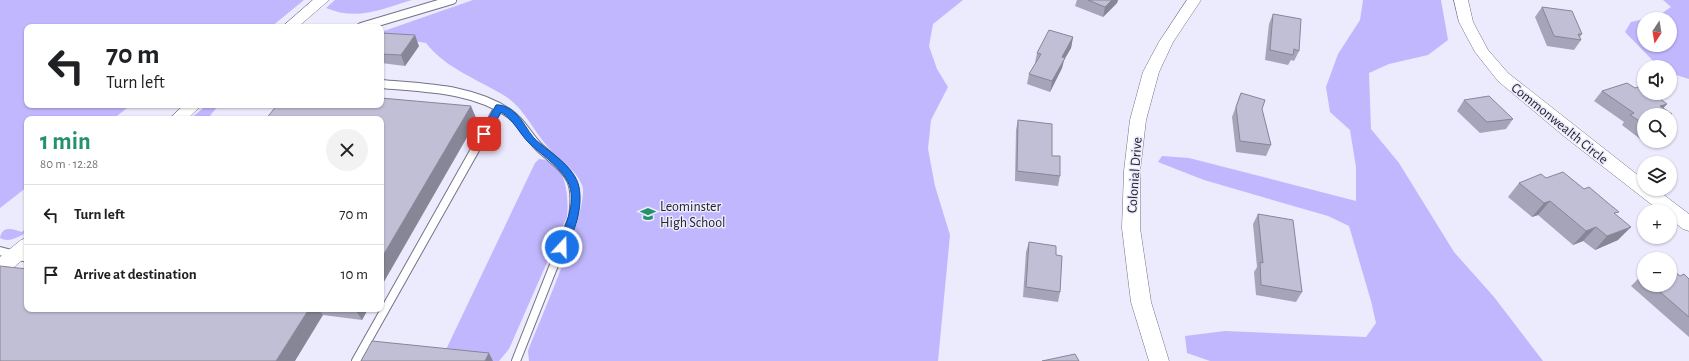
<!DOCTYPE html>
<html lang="en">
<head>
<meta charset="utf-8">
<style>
	body { margin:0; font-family:"Alegreya Sans",sans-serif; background:#f2f2f2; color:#202124; height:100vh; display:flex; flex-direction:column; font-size:15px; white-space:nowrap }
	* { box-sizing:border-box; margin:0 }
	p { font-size:13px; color:#757577 }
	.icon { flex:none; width:22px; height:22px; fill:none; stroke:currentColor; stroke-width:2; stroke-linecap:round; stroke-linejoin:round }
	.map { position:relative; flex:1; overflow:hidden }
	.drawer { position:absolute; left:24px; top:116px; width:360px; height:196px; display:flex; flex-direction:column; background:#fff; border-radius:8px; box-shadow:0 1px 3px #0004 }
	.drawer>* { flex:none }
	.hud { position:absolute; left:24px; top:24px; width:360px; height:84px; border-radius:8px; box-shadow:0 1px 3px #0004; background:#fff; color:#202124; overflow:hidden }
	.needle { width:26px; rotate:192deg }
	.fabs { position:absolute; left:1637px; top:12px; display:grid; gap:8px }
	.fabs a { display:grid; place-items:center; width:40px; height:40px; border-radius:50%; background:#fff; box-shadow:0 1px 3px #0004; font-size:20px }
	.pin { position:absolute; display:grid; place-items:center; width:34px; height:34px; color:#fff; margin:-17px; border-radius:8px; box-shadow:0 2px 6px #0006 }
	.me { position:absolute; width:44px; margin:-22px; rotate:21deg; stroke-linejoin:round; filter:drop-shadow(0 0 3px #0008) }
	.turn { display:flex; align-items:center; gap:14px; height:84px; padding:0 16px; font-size:18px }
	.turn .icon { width:52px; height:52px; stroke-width:2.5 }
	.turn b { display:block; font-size:28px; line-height:34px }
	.round { display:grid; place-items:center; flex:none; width:42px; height:42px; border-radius:21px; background:#f2f2f2 }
	.head { display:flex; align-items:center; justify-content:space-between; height:68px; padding:0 16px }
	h1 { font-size:24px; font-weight:600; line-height:30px; color:#26916f }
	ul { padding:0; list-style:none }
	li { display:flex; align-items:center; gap:12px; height:60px; padding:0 16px; border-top:1px solid #e0e0e0 }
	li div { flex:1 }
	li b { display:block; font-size:15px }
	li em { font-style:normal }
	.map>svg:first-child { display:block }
	.green { fill:#c1b7fe }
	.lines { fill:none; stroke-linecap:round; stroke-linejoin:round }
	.service-casing { stroke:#747287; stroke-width:10 }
	.minor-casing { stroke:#747287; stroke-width:1 }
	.service { stroke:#fff; stroke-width:8 }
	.minor { fill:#fff; fill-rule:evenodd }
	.wall { fill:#a6a4b8 }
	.shaded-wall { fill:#878696 }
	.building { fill:#c1bfd6; stroke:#878696 }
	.route { fill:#1a73e8; stroke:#114b97 }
	.labels { text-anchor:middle; stroke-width:3; stroke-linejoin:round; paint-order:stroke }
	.street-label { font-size:14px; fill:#24232c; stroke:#eceafd }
	.poi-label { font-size:14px; fill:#24232c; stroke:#eceafd; text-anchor:start }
</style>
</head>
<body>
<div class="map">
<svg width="1689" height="361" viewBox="0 0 1689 361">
	<rect width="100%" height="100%" fill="#eceafd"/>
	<path class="green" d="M 0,0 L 304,0 L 271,27 L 27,27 L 27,105 L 131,105 L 113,119 L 27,119 L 27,187 L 0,208 Z
		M 335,0 L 412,0 C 382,9 357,21 326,8 Z
		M 473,0 L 963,0 L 933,24 L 929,46 L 937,69 L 948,87 L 931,120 L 928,149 L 935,186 L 950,235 L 938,361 L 529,361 L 528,351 C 538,324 591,206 582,185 C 575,168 559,161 548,147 C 533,131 525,109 505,96 C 479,80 445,68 426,43 L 381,36 L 381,32 Z
		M 1363,0 L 1441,0 L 1448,40 L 1428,55 L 1389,64 L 1369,73 L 1371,129 L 1399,163 L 1454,252 L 1494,297 L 1543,361 L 1210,361 L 1187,353 L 1185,336 L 1225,331 L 1366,337 L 1376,323 L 1371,301 L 1349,226 L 1328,216 L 1204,180 L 1158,162 L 1162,156 L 1189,158 L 1356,201 L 1356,167 L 1350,130 L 1330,112 L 1326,87 L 1338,54 L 1360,20 Z
		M 1663,0 L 1689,0 L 1689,79 L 1670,73 L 1670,67 L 1659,67 L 1625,32 L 1631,22 L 1644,19 L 1644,45 L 1670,45 L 1670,19 L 1645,19 L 1658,16 L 1671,7 Z
		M 207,105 L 219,105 L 207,119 L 190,119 Z
		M 539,159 C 567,160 569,197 567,217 L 509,349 L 499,361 L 441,360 L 535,163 Z
		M 27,227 L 27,232 C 19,237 9,243 0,238 C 2,225 13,229 22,232 Z"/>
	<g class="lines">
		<g class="service-casing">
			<path id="service" d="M 361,27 L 452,0
				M 381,84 C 424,88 474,88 510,114 C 523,123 529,138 540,148 C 568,173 579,177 573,217 L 516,361
				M 0,251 L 27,258
				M 356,361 L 499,107"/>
		</g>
		<g class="minor-casing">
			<path id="minor" d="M 313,0 L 329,0 L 298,27 L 282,27 Z
				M 1187,0 L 1201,0 L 1173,42 L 1159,72 L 1146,120 L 1140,171 L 1140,228 L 1151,302 L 1169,361 L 1149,361 L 1131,302 L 1122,228 L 1124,171 L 1130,120 L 1143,72 L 1159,42 Z
				M 1454,0 L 1468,0 L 1473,22 L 1488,50 L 1508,73 L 1644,180 L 1644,189 L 1656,189 L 1689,214 L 1689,231 L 1683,229 L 1670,219 L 1670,211 L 1660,211 L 1565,137 L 1498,81 L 1475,52 L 1459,22 Z
				M 184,105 L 202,105 L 187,119 L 169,119 Z
				M 27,238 L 27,256 L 7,273 L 0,275 L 0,257 L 21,240 Z"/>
		</g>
		<use href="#service" class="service"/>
		<use href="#minor" class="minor"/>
	</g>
	<path class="wall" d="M 1077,0 L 1118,0 L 1117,3 L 1103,17 L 1075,6 Z
		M 1542,7 L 1582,34 L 1580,37 L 1581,40 L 1574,50 L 1547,46 L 1535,17 Z
		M 1273,14 L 1299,51 L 1294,61 L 1291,60 L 1288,65 L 1265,60 L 1269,24 Z
		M 381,33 L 419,46 L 405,66 L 381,63 Z
		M 1073,37 L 1071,48 L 1064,60 L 1062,68 L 1050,92 L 1027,84 L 1029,74 L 1036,63 L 1035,63 L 1037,53 Z
		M 1602,91 L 1663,108 L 1672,114 L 1670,117 L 1670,115 L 1644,115 L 1644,141 L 1646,141 L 1644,142 L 1622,125 L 1624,122 L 1594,101 Z
		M 1241,93 L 1262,109 L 1271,145 L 1266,156 L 1236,152 L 1232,117 Z
		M 1464,100 L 1513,119 L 1506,129 L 1480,133 L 1457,111 Z
		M 1018,120 L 1052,156 L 1060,176 L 1058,186 L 1015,181 L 1016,130 Z
		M 1546,178 L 1616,215 L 1618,240 L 1595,250 L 1583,241 L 1573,245 L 1538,215 L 1532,217 L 1508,197 L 1519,183 Z
		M 1258,214 L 1302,292 L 1296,302 L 1256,295 L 1254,272 L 1257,267 L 1253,224 Z
		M 1029,242 L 1056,255 L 1060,292 L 1058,302 L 1023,297 L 1026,252 Z
		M 1644,275 L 1644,285 L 1670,285 L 1680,276 L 1689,279 L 1689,337 L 1631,286 L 1641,276 Z
		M 27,309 L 368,309 L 362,320 L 323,315 L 0,361 Z"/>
	<path class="shaded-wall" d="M 1112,0 L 1118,0 L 1117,3 L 1103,17 L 1105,7 Z
		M 415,35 L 419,46 L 405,66 L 401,55 Z
		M 1073,37 L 1071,48 L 1064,60 L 1062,68 L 1050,92 L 1052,81 L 1062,57 Z
		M 1667,104 L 1658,114 L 1660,106 Z
		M 471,106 L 477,120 L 381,287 L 381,259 Z
		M 1676,124 L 1670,130 L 1670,126 Z
		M 1550,201 L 1538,215 L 1532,217 L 1544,203 Z
		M 1596,227 L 1583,241 L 1573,245 L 1586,231 Z
		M 1631,227 L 1618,240 L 1595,250 L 1607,236 Z
		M 309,309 L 318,309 L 323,315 L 295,361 L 276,361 Z
		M 355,309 L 368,309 L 362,320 Z
		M 489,353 L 493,361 L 485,361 Z"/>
	<path class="building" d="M 1088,0 L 1112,0 L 1105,7 Z
		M 1542,7 L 1572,11 L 1582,34 L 1578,34 L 1581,40 L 1554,36 Z
		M 1273,14 L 1301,19 L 1299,51 L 1294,49 L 1293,55 L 1270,50 Z
		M 1049,30 L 1073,37 L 1062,57 L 1065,58 L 1052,81 L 1029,74 L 1041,54 L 1037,53 Z
		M 381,33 L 415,35 L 401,55 L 381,54 Z
		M 1627,83 L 1635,88 L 1642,86 L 1644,88 L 1644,93 L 1652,93 L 1667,104 L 1660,106 L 1672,114 L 1670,115 L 1644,115 L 1644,124 L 1630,115 L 1634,113 L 1602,91 Z
		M 1241,93 L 1265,100 L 1262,109 L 1271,145 L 1240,141 L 1236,107 Z
		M 1489,96 L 1513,119 L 1487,122 L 1464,100 Z
		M 381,98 L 471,106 L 381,259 L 381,119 L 266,119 L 277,105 L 381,105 Z
		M 1018,120 L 1052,124 L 1052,156 L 1060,156 L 1060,176 L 1017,171 Z
		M 1670,120 L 1676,124 L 1670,126 Z
		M 1563,172 L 1584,189 L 1589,187 L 1608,203 L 1619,212 L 1614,213 L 1631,227 L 1607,236 L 1596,227 L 1586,231 L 1550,201 L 1544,203 L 1519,183 L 1541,174 L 1546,178 Z
		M 1258,214 L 1293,220 L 1302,292 L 1261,285 L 1260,262 L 1263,263 Z
		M 1029,242 L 1056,246 L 1056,255 L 1062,256 L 1060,292 L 1026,287 Z
		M 0,266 L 27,269 L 27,309 L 309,309 L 276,361 L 0,361 Z
		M 1670,268 L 1680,276 L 1684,274 L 1689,279 L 1689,317 L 1652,285 L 1670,285 Z
		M 372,341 L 489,353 L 485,361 L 361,361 Z
		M 1075,354 L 1079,361 L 1042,361 Z"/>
	<path class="route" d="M 496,105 C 502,104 511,109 515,113 C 523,120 527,130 534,138 C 548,152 575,166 579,187 C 583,207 575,232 565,249 L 562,250 L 557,247 C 565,226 580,198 565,177 C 556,164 541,154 529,143 C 519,133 514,120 501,112 L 487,136 L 481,136 L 480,134 Z"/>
	<defs>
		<g id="school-bare" transform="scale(1.2)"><path d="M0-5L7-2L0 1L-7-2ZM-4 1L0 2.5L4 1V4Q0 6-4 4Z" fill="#26916f" stroke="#eceafd" stroke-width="2.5" paint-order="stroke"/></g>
	</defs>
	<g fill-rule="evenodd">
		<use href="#school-bare" x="648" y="214"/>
	</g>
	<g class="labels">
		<g class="street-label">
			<text transform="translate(1560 123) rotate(39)" y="5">Commonwealth Circle</text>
			<text transform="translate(1134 175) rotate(-86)" y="5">Colonial Drive</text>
		</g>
		<g class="poi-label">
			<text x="660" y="211">Leominster<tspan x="660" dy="16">High School</tspan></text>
		</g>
	</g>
</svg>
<div class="fabs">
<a><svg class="needle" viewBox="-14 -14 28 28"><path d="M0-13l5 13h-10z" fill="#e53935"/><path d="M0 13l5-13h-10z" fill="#757577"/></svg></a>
<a><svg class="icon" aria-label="sound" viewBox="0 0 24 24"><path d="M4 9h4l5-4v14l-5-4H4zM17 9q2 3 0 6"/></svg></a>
<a><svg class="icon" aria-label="search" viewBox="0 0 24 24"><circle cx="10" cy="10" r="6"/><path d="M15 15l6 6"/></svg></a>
<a><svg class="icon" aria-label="layers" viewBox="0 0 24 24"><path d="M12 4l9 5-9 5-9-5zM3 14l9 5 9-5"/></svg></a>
<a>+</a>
<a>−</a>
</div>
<div class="pin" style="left:484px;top:134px;background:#d93025"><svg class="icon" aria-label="arrive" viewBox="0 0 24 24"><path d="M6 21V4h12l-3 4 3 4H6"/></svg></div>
<svg class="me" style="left:562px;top:247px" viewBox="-20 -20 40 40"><circle r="17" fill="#1a73e8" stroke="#fff" stroke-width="3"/><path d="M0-11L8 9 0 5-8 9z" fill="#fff"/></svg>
<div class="hud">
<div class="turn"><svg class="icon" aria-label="left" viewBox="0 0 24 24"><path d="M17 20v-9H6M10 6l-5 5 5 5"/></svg><div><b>70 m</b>Turn left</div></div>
</div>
<section class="drawer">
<div class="head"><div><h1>1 min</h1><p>80 m · 12:28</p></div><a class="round"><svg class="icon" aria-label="close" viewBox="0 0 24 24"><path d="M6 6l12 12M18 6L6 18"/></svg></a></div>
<ul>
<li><svg class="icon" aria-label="left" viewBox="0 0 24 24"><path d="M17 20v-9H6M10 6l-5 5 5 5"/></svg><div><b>Turn left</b></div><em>70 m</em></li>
<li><svg class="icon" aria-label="arrive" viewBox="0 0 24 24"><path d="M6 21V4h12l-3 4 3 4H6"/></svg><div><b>Arrive at destination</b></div><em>10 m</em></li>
</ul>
</section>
</div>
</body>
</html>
